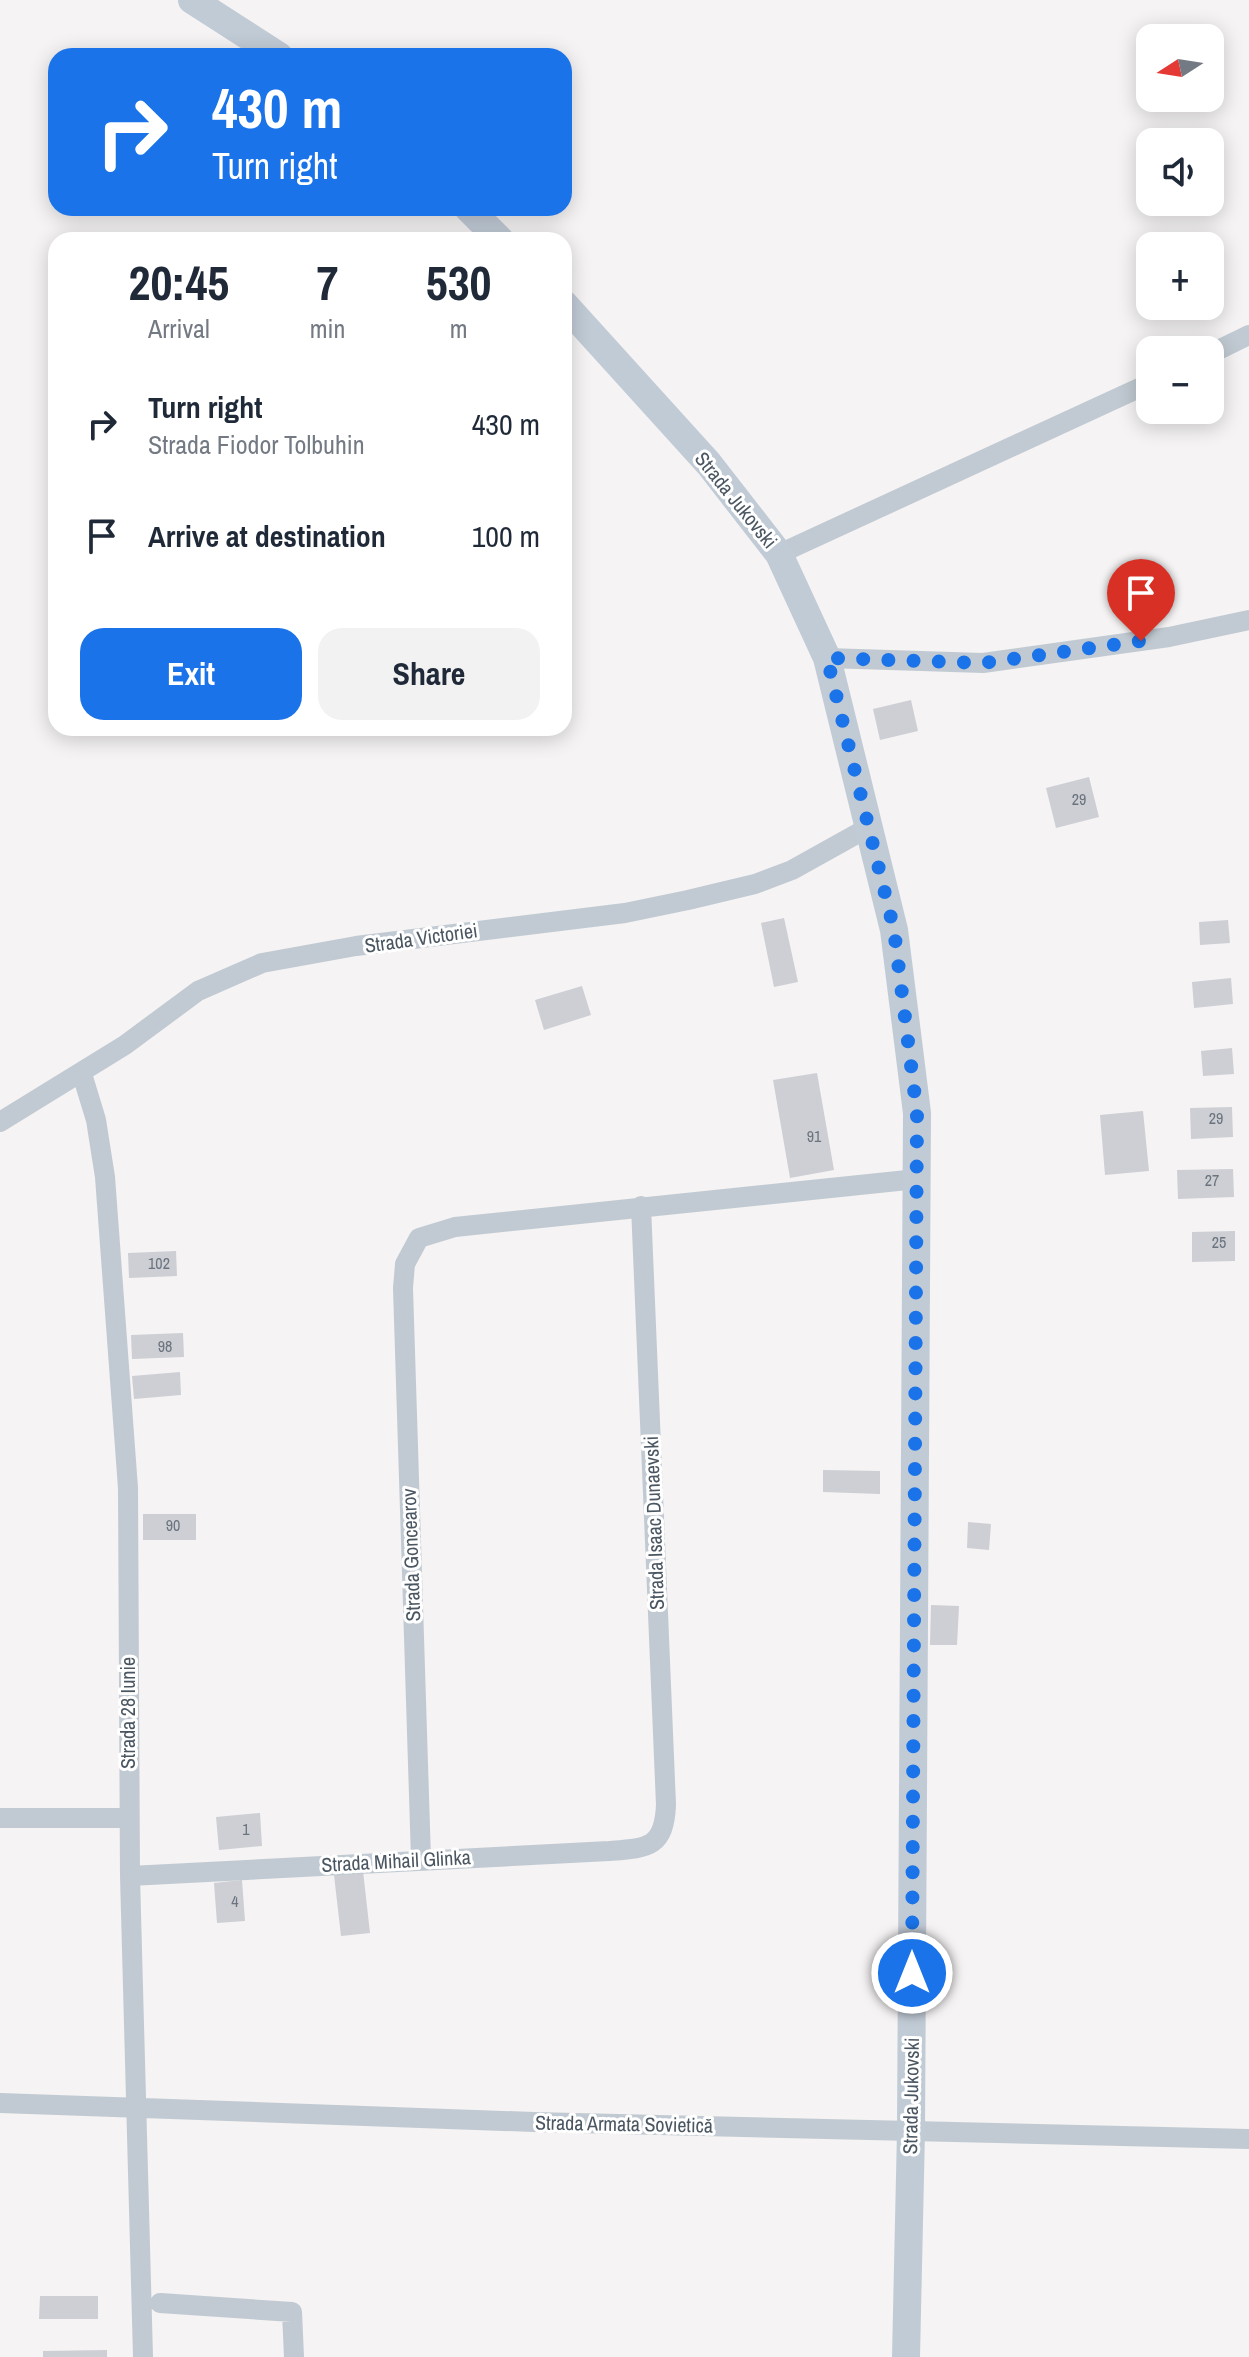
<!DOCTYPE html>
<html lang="en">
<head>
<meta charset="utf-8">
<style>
	body { margin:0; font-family:"Archivo Narrow",sans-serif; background:#f2f2f3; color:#1f2937; height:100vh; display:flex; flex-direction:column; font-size:30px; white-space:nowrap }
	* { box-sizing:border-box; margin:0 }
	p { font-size:26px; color:#747a83 }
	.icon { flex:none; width:44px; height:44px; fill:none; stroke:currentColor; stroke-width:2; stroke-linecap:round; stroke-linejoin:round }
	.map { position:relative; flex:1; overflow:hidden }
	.side { position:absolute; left:48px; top:232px; width:524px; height:504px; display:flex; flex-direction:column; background:#fff; border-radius:24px; box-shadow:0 4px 20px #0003 }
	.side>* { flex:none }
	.guide { position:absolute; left:48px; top:48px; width:524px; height:168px; border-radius:24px; box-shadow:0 4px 20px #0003; background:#1a73e8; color:#fff; overflow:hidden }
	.needle { width:52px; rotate:258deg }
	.buttons { position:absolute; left:1136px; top:24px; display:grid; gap:16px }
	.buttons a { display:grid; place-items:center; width:88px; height:88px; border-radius:16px; background:#fff; box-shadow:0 4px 20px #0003; font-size:40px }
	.pin { position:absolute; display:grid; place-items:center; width:68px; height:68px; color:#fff; margin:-82px -34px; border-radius:50% 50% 50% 0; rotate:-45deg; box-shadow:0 0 8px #0007 }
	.pin .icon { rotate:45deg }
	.me { position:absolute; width:88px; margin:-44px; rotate:0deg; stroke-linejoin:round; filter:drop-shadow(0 0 6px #0008) }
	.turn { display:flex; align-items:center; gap:28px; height:168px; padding:0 32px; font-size:36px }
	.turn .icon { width:104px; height:104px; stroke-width:2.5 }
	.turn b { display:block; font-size:56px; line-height:68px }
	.eta { display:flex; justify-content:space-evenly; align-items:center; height:136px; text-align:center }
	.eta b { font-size:48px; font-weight:700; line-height:56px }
	.primary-button { display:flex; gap:16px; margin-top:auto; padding:16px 32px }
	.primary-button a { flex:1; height:92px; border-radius:24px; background:#1a73e8; color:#fff; font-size:32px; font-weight:700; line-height:92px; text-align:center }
	.primary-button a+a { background:#f2f2f3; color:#1f2937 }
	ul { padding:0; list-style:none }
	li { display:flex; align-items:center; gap:24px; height:112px; padding:0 32px }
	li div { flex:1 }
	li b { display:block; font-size:30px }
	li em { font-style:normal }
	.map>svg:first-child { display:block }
	.building { fill:#cdcfd5 }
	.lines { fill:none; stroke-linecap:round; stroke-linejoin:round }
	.street { stroke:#c1cad2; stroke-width:20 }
	.secondary { stroke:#c1cbd6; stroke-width:28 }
	.route { stroke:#1a73e8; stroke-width:14; stroke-dasharray:0 25.2 }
	.labels { text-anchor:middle; stroke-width:6; stroke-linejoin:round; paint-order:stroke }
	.number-label { font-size:16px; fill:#6b747e }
	.street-label { font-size:20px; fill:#4a5661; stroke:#fff }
</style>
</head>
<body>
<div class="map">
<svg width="1249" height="2357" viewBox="0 0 1249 2357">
	<rect width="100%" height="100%" fill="#f5f3f3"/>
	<path class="building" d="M 911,700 L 918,731 L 880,740 L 873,709 Z
		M 1089,777 L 1099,817 L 1056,828 L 1046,788 Z
		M 784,918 L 798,982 L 774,987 L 761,923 Z
		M 1228,920 L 1230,943 L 1200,945 L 1199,922 Z
		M 1231,978 L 1233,1004 L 1194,1008 L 1192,982 Z
		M 582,986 L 591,1015 L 544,1030 L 535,1000 Z
		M 1232,1048 L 1234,1074 L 1203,1076 L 1201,1051 Z
		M 817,1073 L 834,1170 L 790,1178 L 773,1080 Z
		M 1232,1107 L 1233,1137 L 1191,1139 L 1190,1108 Z
		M 1143,1111 L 1149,1171 L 1105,1175 L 1100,1115 Z
		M 1233,1169 L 1234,1197 L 1178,1199 L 1177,1170 Z
		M 1235,1231 L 1235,1261 L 1192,1262 L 1192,1232 Z
		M 176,1251 L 177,1276 L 129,1278 L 128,1253 Z
		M 183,1333 L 184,1357 L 132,1359 L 131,1335 Z
		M 180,1372 L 181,1395 L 134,1399 L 132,1376 Z
		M 823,1470 L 880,1471 L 880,1494 L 823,1492 Z
		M 143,1514 L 196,1514 L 196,1540 L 143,1540 Z
		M 968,1522 L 991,1524 L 989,1550 L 967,1548 Z
		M 931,1605 L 959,1606 L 957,1645 L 930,1645 Z
		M 260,1813 L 262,1846 L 219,1850 L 216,1817 Z
		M 363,1871 L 370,1933 L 341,1936 L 334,1875 Z
		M 242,1880 L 245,1921 L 217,1923 L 214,1883 Z
		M 40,2296 L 98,2296 L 98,2319 L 39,2319 Z
		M 107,2350 L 107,2357 L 43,2357 L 43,2351 Z"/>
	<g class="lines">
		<path class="street" d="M 1210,354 L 1249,335
			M 779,554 L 1150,383
			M 827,658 L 983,663 L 1169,637 L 1249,620
			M 82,1074 L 96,1120 L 105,1177 L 128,1488 L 130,1876 L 143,2357
			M 0,1122 L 125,1045 L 198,991 L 262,963 L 356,946 L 625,913 L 688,900 L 755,884 L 792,870 L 871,826
			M 0,1818 L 129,1818
			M 421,1859 L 403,1288 L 405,1264 L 419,1238 L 455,1227 L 917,1179
			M 130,1876 L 609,1851 C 648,1848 664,1848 666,1805 L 641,1206
			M 0,2103 L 534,2122 L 1249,2139
			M 160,2303 L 292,2312 L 294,2357"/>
		<path class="secondary" d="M 192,0 L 279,56
			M 468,208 L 500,240
			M 564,304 L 709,464 L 779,554 L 827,658 L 894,930 L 917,1113 L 911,2131 L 906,2357"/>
	</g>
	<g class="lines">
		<path class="route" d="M 912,1973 L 917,1113 L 894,930 L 827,658 L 983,663 L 1141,641"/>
	</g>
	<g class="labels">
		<g class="number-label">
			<text x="1079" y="805">29</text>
			<text x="1216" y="1124">29</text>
			<text x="814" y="1142">91</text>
			<text x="1212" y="1186">27</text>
			<text x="1219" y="1248">25</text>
			<text x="159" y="1269">102</text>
			<text x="165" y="1352">98</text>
			<text x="173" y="1531">90</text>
			<text x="246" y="1835">1</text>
			<text x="235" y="1907">4</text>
		</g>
		<g class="street-label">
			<text transform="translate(736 500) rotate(51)" y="7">Strada Jukovski</text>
			<text transform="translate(421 938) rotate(-8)" y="7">Strada Victoriei</text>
			<text transform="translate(654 1523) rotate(-92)" y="7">Strada Isaac Dunaevski</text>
			<text transform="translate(411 1555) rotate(-92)" y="7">Strada Goncearov</text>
			<text transform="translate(128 1713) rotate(-90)" y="7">Strada 28 Iunie</text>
			<text transform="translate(396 1861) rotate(-3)" y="7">Strada Mihail Glinka</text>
			<text transform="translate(911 2096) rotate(-89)" y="7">Strada Jukovski</text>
			<text transform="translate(624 2124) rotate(1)" y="7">Strada Armata Sovietică</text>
		</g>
	</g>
</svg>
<div class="buttons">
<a><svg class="needle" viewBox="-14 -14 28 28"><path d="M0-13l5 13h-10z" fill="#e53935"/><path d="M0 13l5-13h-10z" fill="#747a83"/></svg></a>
<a><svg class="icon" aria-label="sound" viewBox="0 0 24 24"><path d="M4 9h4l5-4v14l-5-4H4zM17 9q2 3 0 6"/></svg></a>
<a>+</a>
<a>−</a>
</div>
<div class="pin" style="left:1141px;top:641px;background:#d93025"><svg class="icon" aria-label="arrive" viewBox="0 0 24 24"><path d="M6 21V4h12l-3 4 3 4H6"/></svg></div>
<svg class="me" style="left:912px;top:1973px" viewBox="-20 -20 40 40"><circle r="17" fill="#1a73e8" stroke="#fff" stroke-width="3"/><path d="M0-11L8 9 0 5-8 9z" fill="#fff"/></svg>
<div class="guide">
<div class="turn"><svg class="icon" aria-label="right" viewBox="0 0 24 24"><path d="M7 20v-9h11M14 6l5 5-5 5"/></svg><div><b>430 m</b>Turn right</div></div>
</div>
<section class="side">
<div class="eta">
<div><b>20:45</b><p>Arrival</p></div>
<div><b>7</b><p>min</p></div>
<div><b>530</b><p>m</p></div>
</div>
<ul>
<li><svg class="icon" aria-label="right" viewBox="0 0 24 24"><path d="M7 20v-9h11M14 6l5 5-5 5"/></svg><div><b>Turn right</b><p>Strada Fiodor Tolbuhin</p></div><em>430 m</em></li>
<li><svg class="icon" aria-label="arrive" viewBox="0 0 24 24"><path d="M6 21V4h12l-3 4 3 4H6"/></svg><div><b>Arrive at destination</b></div><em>100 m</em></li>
</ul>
<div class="primary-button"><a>Exit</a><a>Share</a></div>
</section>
</div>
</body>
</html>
